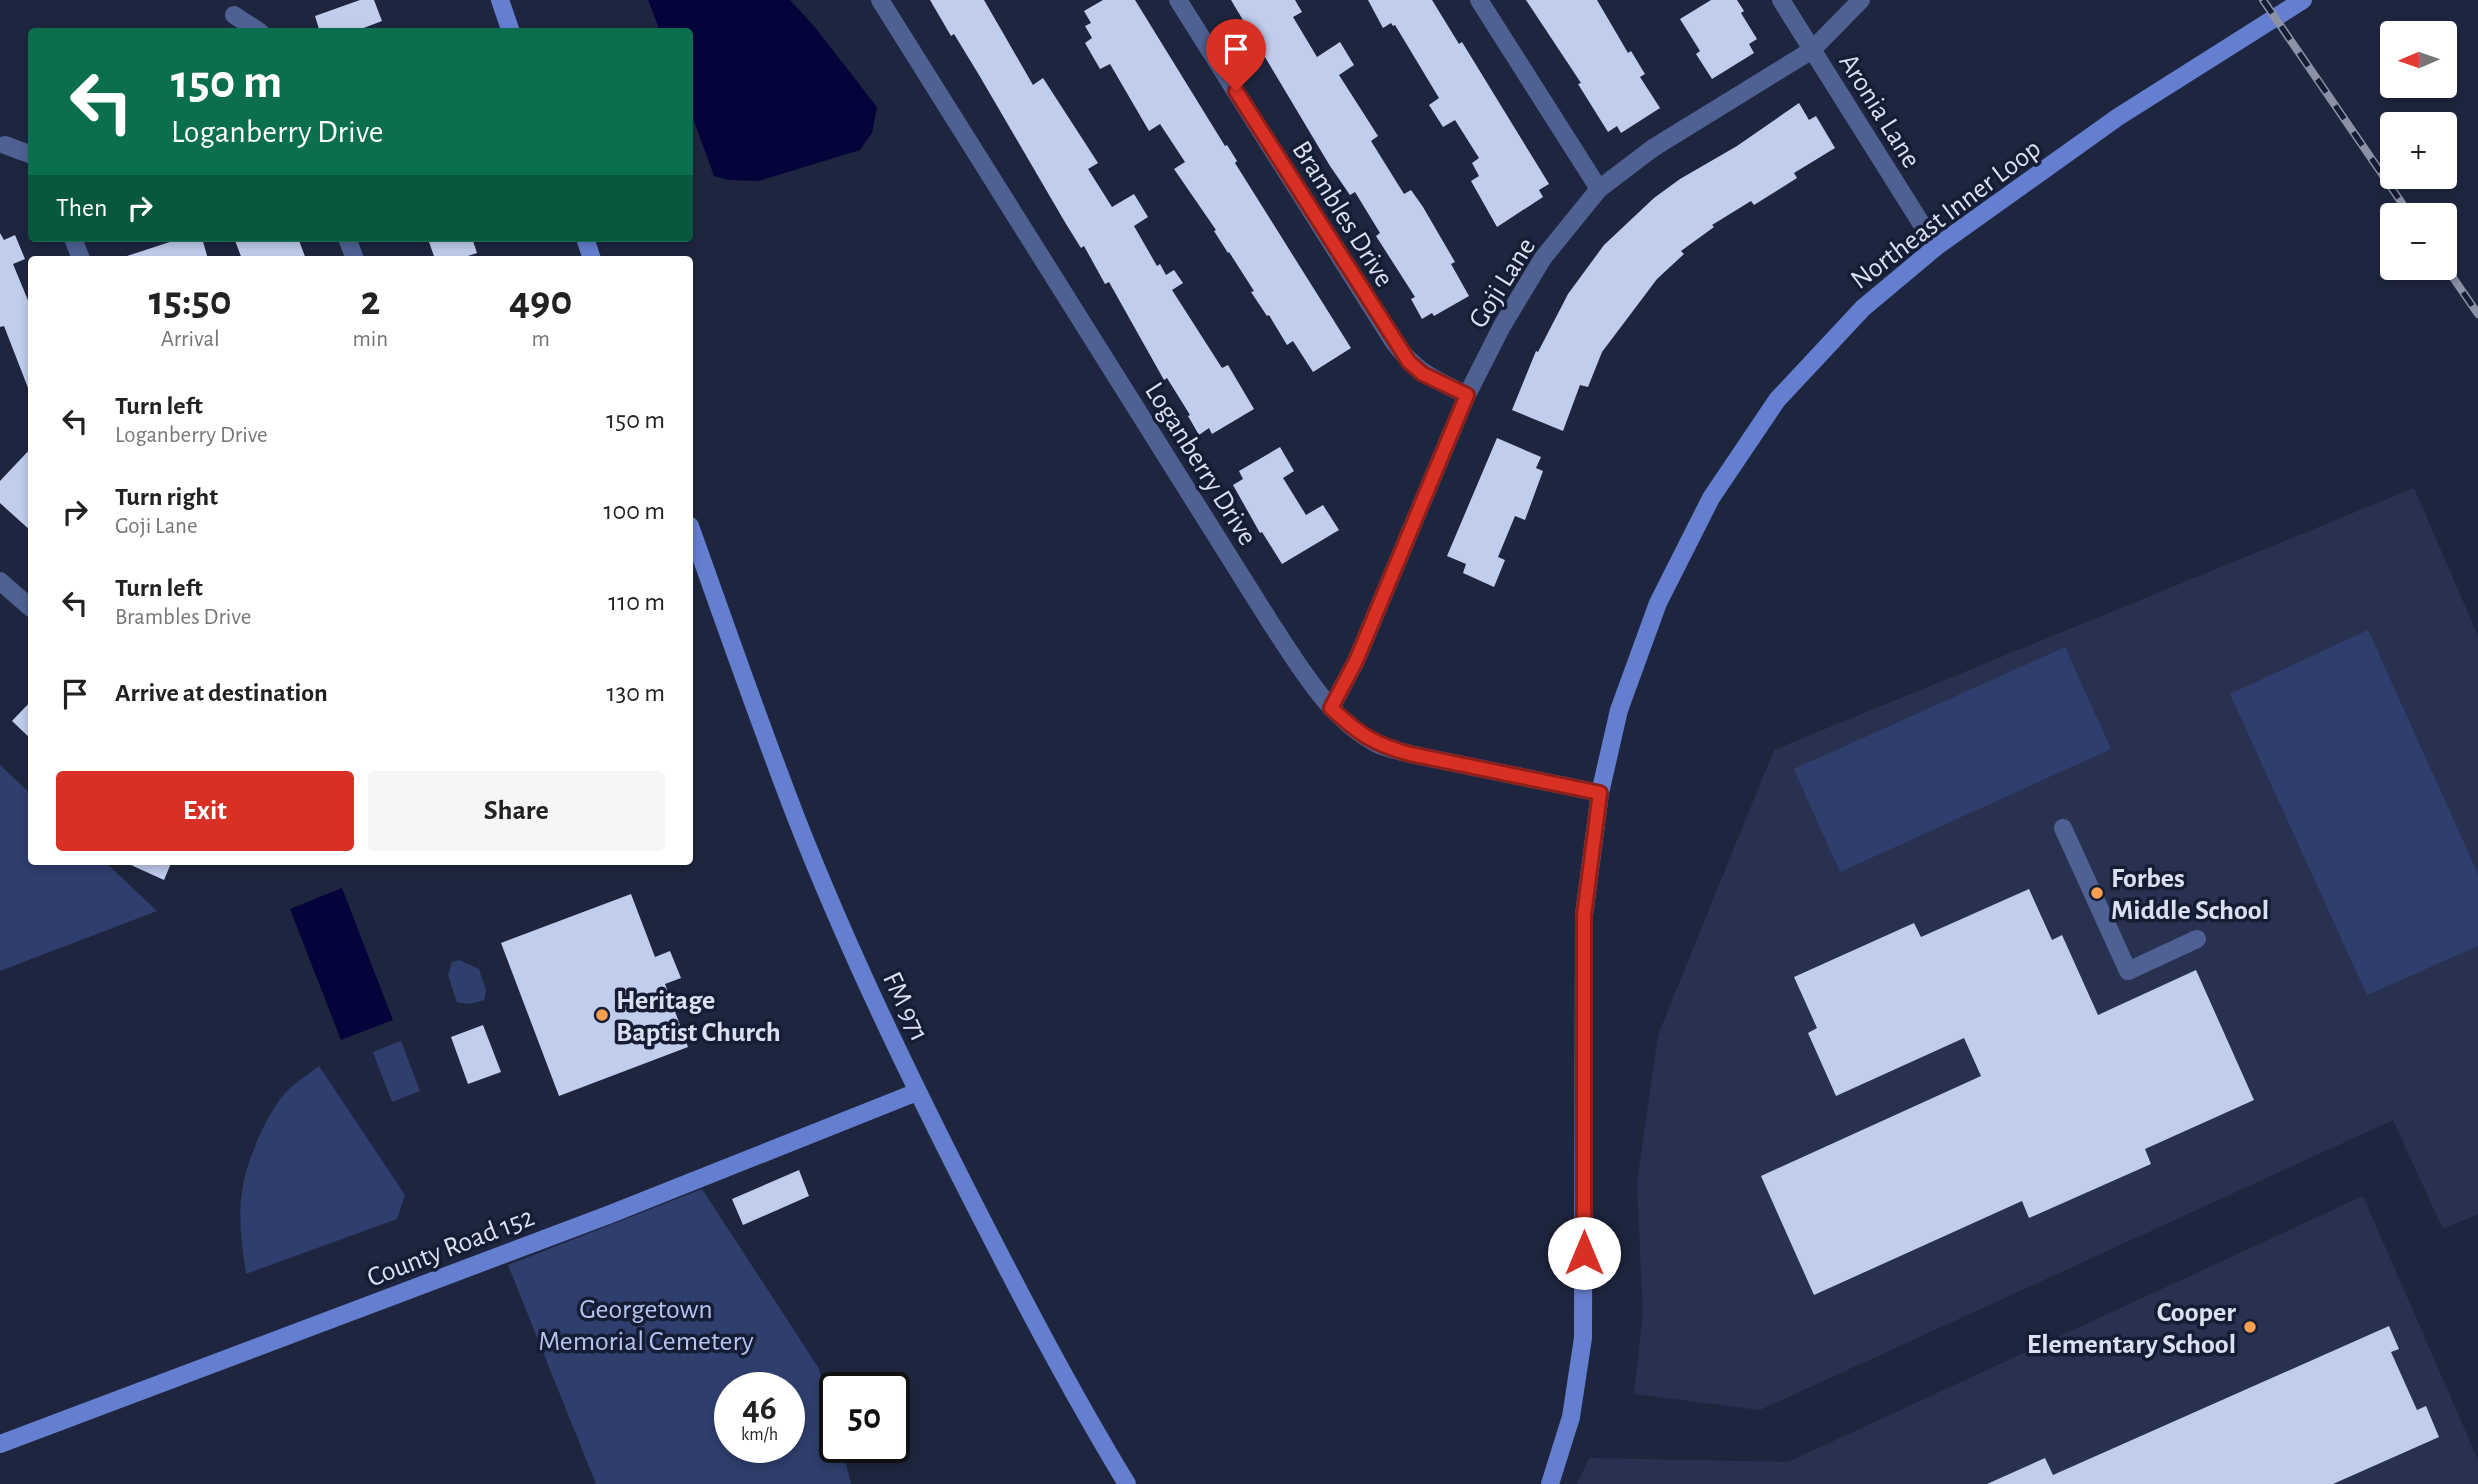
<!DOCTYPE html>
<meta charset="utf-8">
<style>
:root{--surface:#fff;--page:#f6f6f6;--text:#222;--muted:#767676;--accent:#d93025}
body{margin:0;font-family:"Alegreya Sans",sans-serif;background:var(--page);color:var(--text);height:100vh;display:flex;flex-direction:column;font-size:26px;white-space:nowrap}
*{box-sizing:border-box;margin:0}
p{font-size:23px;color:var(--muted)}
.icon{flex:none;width:38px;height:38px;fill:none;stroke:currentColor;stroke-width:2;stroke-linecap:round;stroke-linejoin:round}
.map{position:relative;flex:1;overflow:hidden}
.sheet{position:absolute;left:28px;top:256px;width:665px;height:609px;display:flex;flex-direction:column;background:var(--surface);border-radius:7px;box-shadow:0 4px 10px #0003}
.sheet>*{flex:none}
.guide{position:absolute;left:28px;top:28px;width:665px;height:214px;border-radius:7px;box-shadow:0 4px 10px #0003;background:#0b6e4f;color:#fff;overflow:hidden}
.needle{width:46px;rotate:268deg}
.fabs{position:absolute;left:2380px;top:21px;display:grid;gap:14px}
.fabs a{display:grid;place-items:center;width:77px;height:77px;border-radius:7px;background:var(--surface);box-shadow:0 4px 10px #0003;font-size:35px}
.speed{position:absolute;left:714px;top:1372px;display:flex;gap:14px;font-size:35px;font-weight:700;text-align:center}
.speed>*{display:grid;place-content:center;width:91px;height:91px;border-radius:50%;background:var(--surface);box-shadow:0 4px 10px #0003;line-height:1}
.speed small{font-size:18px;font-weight:400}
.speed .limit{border:4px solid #111;border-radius:10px;background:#fff;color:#111}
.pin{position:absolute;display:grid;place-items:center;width:60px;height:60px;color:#fff;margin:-72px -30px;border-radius:50% 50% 50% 0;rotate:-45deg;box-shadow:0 0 7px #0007}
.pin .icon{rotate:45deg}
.me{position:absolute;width:77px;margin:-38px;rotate:0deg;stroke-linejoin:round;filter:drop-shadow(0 0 5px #0008)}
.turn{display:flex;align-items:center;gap:24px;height:147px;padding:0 28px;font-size:32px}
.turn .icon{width:91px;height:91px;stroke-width:2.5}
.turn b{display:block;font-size:49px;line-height:60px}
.then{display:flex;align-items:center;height:66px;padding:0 28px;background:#0003;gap:14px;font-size:26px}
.eta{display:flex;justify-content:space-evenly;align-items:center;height:119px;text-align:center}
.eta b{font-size:42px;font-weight:700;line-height:49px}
.button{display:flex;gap:14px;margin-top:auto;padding:14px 28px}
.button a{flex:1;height:80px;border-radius:7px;background:var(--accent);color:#fff;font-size:28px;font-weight:700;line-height:80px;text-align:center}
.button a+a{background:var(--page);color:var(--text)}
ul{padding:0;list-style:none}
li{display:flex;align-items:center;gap:21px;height:91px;padding:0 28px}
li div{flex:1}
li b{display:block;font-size:26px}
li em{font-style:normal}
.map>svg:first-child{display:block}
.built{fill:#283250}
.green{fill:#2f3e6d;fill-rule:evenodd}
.water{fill:#04043b}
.building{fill:#c1cded}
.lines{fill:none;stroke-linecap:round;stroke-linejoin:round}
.street{stroke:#4f6193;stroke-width:18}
.secondary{stroke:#657fd0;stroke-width:18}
.rail-casing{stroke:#8b92a6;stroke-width:8}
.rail{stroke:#151d34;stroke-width:5;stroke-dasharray:16;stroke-linecap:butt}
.route-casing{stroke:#8d1f18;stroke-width:18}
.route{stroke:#d93025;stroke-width:12}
.poi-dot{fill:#fa9f4f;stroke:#151d34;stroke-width:2.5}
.labels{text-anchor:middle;stroke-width:7;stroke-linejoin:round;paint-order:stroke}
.street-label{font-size:28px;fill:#dae0f0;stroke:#151d34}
.poi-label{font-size:28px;font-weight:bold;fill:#dae0f0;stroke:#151d34;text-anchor:start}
.park-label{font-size:28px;fill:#b4c4ee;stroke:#151d34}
</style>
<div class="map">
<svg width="2478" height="1484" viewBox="0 0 2478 1484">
<rect width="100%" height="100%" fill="#1e263f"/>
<path class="built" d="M 2414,488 L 2478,636 L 2478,1214 L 2443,1229 L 2393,1120 L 1760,1410 L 1634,1394 L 1643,1314 L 1637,1183 L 1658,1035 L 1774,750 Z
M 2363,1196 L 2478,1460 L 2478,1484 L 1577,1484 L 1589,1458 L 1788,1462 Z"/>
<path class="green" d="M 2368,630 L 2478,874 L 2478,946 L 2367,995 L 2230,694 Z
M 2065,647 L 2111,749 L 1840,872 L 1794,769 Z
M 0,765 L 31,794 L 32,861 L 104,861 L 157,911 L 0,971 Z
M 459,960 L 479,969 L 486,991 L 484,1000 L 470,1004 L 457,1002 L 448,975 L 452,962 Z
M 401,1041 L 420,1091 L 392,1102 L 373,1052 Z
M 319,1066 L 405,1195 L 397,1219 L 246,1274 C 242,1247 238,1219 242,1192 C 245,1164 268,1109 289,1089 C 298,1081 309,1074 319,1066 Z
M 702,1189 L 818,1367 L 835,1415 L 835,1447 L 842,1447 L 851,1484 L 596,1484 L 508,1265 ZM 730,1388 L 789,1388 L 789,1447 L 730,1447 Z"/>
<path class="water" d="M 648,0 L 790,0 L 814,26 L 877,107 L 872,133 L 860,150 L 759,181 L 728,180 L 714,176 L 690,110 L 690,32 L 660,31 Z
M 342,888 L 393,1020 L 341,1040 L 290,909 Z"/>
<path class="building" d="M 360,0 L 374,0 L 382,21 L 353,32 L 320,32 L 315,16 Z
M 930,0 L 984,0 L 1033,85 L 1043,78 L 1098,163 L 1088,169 L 1112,207 L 1134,194 L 1148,217 L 1134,226 L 1157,266 L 1160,264 L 1166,275 L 1174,270 L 1183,283 L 1172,290 L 1222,368 L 1228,365 L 1254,409 L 1212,434 L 1209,428 L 1199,435 L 1188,416 L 1190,415 L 1167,378 L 1164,380 L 1109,282 L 1105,284 L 1084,246 L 1081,248 L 1066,224 L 979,75 L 954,34 L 951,36 Z
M 1103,0 L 1135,0 L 1225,146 L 1227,145 L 1237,161 L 1235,163 L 1351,348 L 1313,372 L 1293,341 L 1287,345 L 1269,315 L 1267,316 L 1251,292 L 1254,291 L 1229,252 L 1228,253 L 1214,231 L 1216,230 L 1174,169 L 1185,162 L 1160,124 L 1149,131 L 1110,64 L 1100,69 L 1085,43 L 1092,38 L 1085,26 L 1091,23 L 1084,11 Z
M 1231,0 L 1295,0 L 1302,12 L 1293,17 L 1317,57 L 1340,42 L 1354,65 L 1339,75 L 1378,136 L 1371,141 L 1404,194 L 1411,190 L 1423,207 L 1455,262 L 1451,264 L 1469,296 L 1434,316 L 1432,313 L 1422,319 L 1411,299 L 1415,297 L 1376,236 L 1380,233 L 1355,192 L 1350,195 L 1330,166 Z
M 1368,0 L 1432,0 L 1459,44 L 1462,42 L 1549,184 L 1539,190 L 1543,197 L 1497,227 L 1471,181 L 1479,176 L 1472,163 L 1479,158 L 1455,120 L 1443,127 L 1429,105 L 1439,98 L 1395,25 L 1393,26 L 1391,23 L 1383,28 Z
M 1526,0 L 1597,0 L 1628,53 L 1631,51 L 1645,74 L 1640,77 L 1660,108 L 1621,133 L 1617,126 L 1608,132 L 1578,84 L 1581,83 Z
M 1711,0 L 1737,0 L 1744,11 L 1741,13 L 1757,39 L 1749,44 L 1754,53 L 1712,79 L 1696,54 L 1700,51 L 1680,19 Z
M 1799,103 L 1809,120 L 1816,116 L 1835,148 L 1794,173 L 1797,178 L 1754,205 L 1751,201 L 1712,225 L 1714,227 L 1681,251 L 1684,254 L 1657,279 L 1602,352 L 1588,387 L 1580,385 L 1563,431 L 1512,410 L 1536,351 L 1538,352 L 1568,294 L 1604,245 L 1654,198 L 1680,179 L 1737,146 Z
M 0,233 L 4,240 L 15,235 L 25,259 L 13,264 L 32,310 L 30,393 L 4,326 L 0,327 Z
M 182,238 L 202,238 L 208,259 L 127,259 L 127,256 Z
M 234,238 L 298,238 L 306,259 L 242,259 Z
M 440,238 L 472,238 L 477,253 L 459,259 L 435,259 L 429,242 Z
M 1497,438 L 1541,457 L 1536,468 L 1543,471 L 1525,520 L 1515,516 L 1498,557 L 1505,560 L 1494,587 L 1463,573 L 1466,564 L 1447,556 Z
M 32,447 L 32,532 L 0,503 L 0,481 Z
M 1280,447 L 1294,471 L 1283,478 L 1306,515 L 1323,505 L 1339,530 L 1282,564 L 1262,532 L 1260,533 L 1233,485 L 1243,479 L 1239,471 Z
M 32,700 L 32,740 L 12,721 Z
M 122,861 L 172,861 L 164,880 Z
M 2029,889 L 2052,940 L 2062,935 L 2098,1015 L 2196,970 L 2254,1100 L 2145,1149 L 2151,1164 L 2029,1218 L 2022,1201 L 1814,1295 L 1761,1176 L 1981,1076 L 1964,1038 L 1836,1096 L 1808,1033 L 1817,1028 L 1794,977 L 1914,923 L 1921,937 Z
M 631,894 L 655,957 L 670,951 L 681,978 L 665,984 L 688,1047 L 559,1096 L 501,943 Z
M 483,1025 L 501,1072 L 468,1084 L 451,1037 Z
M 799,1170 L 809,1196 L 743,1225 L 732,1199 Z
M 2389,1326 L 2399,1349 L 2391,1352 L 2417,1410 L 2426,1406 L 2439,1437 L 2333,1484 L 1987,1484 L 2045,1458 L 2053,1475 Z"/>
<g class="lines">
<path class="street" d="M 880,0 L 1272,625 C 1302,670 1330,720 1379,745 C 1389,749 1400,751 1410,754 L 1600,793
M 1178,0 L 1393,341 C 1417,373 1432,378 1467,395
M 1479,0 L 1599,189
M 1781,0 L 1936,247
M 234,15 L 260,32
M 5,145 L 32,155
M 73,238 L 81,259
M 347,238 L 355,259
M 0,581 L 32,609
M 1331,708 L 1356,661 L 1467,395 L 1502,326 L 1543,258 L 1599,189 L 1653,148 L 1812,50 L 1861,0
M 2063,828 L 2128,971 L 2197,939"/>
<path class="secondary" d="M 500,0 L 511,32
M 585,238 L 592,259
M 690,526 C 725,624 759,722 797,820 C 848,950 909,1076 972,1200 C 1021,1296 1071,1392 1127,1484
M 0,1444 L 608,1215 L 917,1092
M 1550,1484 L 1571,1417 L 1583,1338 L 1584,915 L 1600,793 L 1619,710 L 1658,603 L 1711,498 L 1777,400 L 1863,308 L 1936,247 L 2118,117 L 2303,0"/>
<g class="rail-casing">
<path id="rail" d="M 2263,0 L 2410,215
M 2445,266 L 2478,314"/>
</g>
<use href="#rail" class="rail"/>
</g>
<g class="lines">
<g class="route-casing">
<path id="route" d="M 1236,91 L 1409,362 L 1423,374 L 1467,395 L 1356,661 L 1331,708 C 1359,734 1373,744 1410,754 L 1600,793 L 1584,915 L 1584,1253"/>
</g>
<use href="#route" class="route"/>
</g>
<g class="poi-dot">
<circle cx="2097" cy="893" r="7"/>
<circle cx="602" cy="1015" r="7"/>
<circle cx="2250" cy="1327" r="7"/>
</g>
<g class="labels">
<g class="street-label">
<text transform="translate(1881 110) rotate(58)" y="10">Aronia Lane</text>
<text transform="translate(1344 213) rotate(58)" y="10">Brambles Drive</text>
<text transform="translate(1945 213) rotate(-37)" y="10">Northeast Inner Loop</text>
<text transform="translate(1501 282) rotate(-58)" y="10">Goji Lane</text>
<text transform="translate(1202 463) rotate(58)" y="10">Loganberry Drive</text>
<text transform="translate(907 1006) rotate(65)" y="10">FM 971</text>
<text transform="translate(450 1246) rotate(-21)" y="10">County Road 152</text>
</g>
<g class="poi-label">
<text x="2111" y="887">Forbes<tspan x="2111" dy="32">Middle School</tspan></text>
<text x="616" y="1009">Heritage<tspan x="616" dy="32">Baptist Church</tspan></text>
<text x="2236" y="1321" text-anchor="end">Cooper<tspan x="2236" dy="32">Elementary School</tspan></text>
</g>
<g class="park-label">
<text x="646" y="1318">Georgetown<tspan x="646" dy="32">Memorial Cemetery</tspan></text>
</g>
</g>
</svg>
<div class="fabs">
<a><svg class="needle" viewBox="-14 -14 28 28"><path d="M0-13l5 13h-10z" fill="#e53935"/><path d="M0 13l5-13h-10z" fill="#767676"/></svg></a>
<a>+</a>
<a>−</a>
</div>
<div class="speed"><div>46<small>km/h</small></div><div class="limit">50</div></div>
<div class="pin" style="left:1236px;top:91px;background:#d93025"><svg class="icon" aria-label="arrive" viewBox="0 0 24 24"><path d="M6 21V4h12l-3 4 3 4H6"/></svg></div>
<svg class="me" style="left:1584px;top:1253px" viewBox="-20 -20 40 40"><circle r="19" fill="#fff"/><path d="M0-13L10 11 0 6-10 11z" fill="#d93025"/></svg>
<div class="guide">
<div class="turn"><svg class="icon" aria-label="left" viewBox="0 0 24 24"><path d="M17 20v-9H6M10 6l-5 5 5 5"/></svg><div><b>150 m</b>Loganberry Drive</div></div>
<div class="then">Then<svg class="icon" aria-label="right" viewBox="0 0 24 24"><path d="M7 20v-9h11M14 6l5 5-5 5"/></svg></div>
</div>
<section class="sheet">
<div class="eta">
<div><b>15:50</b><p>Arrival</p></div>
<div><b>2</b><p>min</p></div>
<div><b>490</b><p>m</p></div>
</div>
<ul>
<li><svg class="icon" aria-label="left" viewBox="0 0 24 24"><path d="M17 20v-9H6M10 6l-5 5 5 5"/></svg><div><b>Turn left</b><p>Loganberry Drive</p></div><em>150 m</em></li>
<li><svg class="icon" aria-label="right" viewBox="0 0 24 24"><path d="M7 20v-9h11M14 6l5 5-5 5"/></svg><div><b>Turn right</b><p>Goji Lane</p></div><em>100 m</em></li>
<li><svg class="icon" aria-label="left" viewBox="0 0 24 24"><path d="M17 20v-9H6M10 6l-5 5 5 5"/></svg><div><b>Turn left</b><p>Brambles Drive</p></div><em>110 m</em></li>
<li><svg class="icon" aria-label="arrive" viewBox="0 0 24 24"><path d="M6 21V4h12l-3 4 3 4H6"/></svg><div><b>Arrive at destination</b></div><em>130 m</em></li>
</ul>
<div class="button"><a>Exit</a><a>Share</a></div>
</section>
</div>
